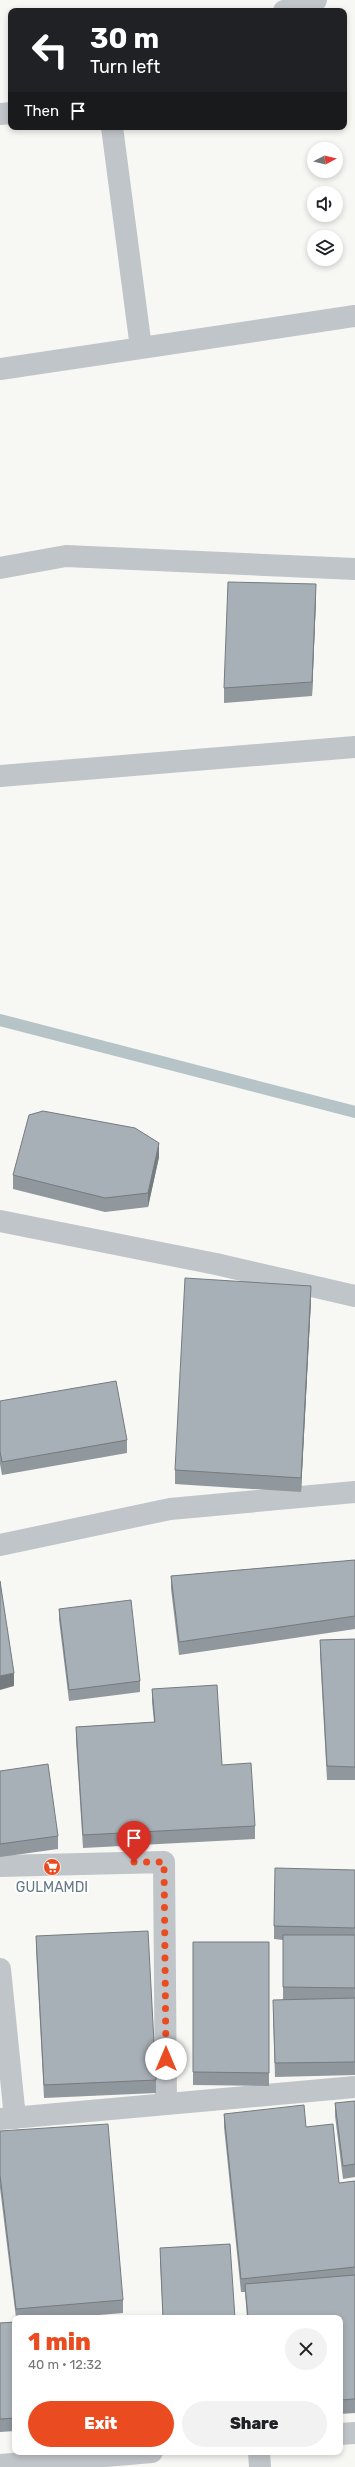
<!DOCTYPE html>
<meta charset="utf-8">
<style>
:root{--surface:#fff;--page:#f2f2f2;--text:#202124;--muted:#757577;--accent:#eb4b20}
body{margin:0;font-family:Rubik,sans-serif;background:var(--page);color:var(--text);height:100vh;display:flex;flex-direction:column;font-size:15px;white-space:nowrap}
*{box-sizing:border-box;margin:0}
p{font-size:13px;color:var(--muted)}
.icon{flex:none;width:22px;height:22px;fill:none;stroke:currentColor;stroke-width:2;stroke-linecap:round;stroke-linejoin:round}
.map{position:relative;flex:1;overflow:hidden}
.drawer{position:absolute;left:12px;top:2315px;width:331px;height:140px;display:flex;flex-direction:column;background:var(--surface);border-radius:8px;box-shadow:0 2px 6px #0003}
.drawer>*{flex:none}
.banner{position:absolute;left:8px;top:8px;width:339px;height:122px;border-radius:8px;box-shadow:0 2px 6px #0003;background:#202124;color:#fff;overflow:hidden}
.needle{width:26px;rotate:83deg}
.buttons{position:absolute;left:307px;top:142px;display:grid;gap:8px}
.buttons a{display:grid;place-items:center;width:36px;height:36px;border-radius:50%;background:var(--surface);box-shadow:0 2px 6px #0003;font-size:20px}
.pin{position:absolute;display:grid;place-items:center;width:34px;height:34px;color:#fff;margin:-41px -17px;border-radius:50% 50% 50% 0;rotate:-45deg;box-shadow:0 0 4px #0007}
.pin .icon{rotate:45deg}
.me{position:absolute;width:44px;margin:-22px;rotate:0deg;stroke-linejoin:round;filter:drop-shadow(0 0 3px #0008)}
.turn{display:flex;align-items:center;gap:14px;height:84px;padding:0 16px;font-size:18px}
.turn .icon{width:52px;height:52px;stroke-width:2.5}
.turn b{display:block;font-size:28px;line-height:34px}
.then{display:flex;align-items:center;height:38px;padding:0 16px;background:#0003;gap:8px;font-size:15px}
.round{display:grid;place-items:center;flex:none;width:42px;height:42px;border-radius:21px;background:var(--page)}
.headline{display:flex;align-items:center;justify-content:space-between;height:68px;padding:0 16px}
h1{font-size:24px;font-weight:800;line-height:30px;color:var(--accent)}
.action{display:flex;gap:8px;margin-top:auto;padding:8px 16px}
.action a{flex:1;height:46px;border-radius:24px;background:var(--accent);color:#fff;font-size:16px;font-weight:800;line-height:46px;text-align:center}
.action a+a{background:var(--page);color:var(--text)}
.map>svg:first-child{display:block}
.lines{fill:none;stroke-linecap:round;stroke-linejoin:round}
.stream{stroke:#b6c4c8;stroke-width:12}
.minor{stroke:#c0c5c9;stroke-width:22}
.wall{fill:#90979d}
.shaded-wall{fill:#757b7f}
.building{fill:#a7b0b6;stroke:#757b7f}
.route{stroke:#eb4b20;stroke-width:7;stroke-dasharray:0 12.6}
.labels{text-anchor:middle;stroke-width:4;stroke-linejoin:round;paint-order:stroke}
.poi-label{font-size:14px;fill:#657887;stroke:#fff}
</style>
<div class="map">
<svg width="355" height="2467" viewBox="0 0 355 2467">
<rect width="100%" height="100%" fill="#f7f7f4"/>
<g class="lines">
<path class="stream" d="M 0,1020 L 355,1112"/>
<path class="minor" d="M 284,11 L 316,0
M 0,114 L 11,113
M 112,127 L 141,348
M 0,369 L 355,316
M 0,568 L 66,556 L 355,569
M 0,776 L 355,747
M 0,1221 L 216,1264 L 355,1296
M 0,1545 L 170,1509 L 355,1492
M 0,1866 L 164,1862 L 166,2104
M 0,1969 L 15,2118
M 0,2119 L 355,2087
M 340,2434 L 355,2433
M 259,2452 L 260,2467
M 0,2465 L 152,2452"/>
</g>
<path class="wall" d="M 316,598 L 312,696 L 224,703 L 224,688 Z
M 159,1157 L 148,1207 L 105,1212 L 13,1189 L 13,1175 Z
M 311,1300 L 301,1492 L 175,1484 L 175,1470 Z
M 0,1401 L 127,1440 L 127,1453 L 2,1475 L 0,1464 Z
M 355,1560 L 355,1629 L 179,1655 L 171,1589 L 171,1576 Z
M 59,1609 L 140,1681 L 140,1692 L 69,1701 L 59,1620 Z
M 355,1639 L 355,1780 L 327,1780 L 320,1654 L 320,1640 Z
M 152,1689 L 255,1826 L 255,1839 L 83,1848 L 76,1740 L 76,1727 L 154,1722 L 152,1702 Z
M 0,1771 L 58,1836 L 58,1849 L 0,1857 Z
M 355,1870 L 355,2075 L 275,2077 L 273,2013 L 283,1999 L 283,1940 L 274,1939 L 274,1926 Z
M 36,1936 L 156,2080 L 156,2093 L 44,2098 L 36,1949 Z
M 193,1942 L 269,1942 L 269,2086 L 193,2085 Z
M 355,2101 L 355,2177 L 343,2179 L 335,2116 L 335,2103 Z
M 224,2114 L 306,2127 L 339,2183 L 355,2181 L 355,2413 L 340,2414 L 340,2318 L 247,2318 L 245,2292 L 241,2292 L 224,2127 Z
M 0,2131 L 123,2300 L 123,2313 L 63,2318 L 16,2318 L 0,2188 Z
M 160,2248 L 235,2318 L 163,2318 L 160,2261 Z
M 15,2322 L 15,2431 L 0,2432 L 0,2323 Z"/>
<path class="shaded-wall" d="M 316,584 L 316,598 L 312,696 L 312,682 Z
M 159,1143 L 159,1157 L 148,1207 L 148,1193 Z
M 311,1286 L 311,1300 L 301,1492 L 301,1478 Z
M 14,1673 L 14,1686 L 0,1690 L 0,1676 Z"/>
<path class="building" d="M 228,582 L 316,584 L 312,682 L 224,688 Z
M 43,1111 L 135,1128 L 159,1143 L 148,1193 L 105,1198 L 13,1175 L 29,1115 Z
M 185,1278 L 311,1286 L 301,1478 L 175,1470 Z
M 116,1381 L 127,1440 L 2,1462 L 0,1451 L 0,1401 Z
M 355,1560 L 355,1616 L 179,1642 L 171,1576 Z
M 0,1581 L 14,1673 L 0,1676 Z
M 131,1600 L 140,1681 L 69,1690 L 59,1609 Z
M 355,1639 L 355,1767 L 327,1766 L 320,1640 Z
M 217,1685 L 222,1765 L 251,1763 L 255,1826 L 83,1835 L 76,1727 L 155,1722 L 152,1689 Z
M 48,1764 L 58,1836 L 0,1844 L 0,1771 Z
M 275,1868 L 355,1870 L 355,1928 L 274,1926 Z
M 148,1931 L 156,2080 L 44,2085 L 36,1936 Z
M 283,1935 L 355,1935 L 355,1988 L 283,1987 Z
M 193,1942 L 269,1942 L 269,2073 L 193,2072 Z
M 355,1998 L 355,2062 L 275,2063 L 273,2000 Z
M 355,2101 L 355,2164 L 343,2166 L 335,2103 Z
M 304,2105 L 306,2127 L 333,2124 L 339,2183 L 355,2181 L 355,2267 L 241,2279 L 224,2114 Z
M 108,2124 L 123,2300 L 16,2309 L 0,2175 L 0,2131 Z
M 230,2244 L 235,2318 L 163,2318 L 160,2248 Z
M 355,2275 L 355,2399 L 340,2400 L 340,2318 L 248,2318 L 245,2284 Z
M 15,2322 L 15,2418 L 0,2419 L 0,2323 Z"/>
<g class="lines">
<path class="route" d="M 134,1862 L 164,1862 L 166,2059"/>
</g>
<defs>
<g id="supermarket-disc" transform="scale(0.9)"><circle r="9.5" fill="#eb4b20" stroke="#fff"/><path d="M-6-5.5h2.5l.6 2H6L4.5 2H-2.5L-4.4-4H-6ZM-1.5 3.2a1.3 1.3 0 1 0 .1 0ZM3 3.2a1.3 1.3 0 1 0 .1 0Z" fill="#fff"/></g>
</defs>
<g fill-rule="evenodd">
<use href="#supermarket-disc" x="52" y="1867"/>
</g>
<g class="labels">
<g class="poi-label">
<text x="52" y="1892">GULMAMDI</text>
</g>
</g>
</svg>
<div class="buttons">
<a><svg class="needle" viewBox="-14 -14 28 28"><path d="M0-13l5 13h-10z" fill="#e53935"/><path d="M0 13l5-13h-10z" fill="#757577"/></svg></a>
<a><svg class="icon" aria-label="sound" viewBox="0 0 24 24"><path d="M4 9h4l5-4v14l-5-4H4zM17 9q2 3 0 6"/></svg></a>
<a><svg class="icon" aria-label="layers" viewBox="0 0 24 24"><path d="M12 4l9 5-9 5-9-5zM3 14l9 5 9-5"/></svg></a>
</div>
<div class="pin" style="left:134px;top:1862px;background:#d93025"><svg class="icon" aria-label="arrive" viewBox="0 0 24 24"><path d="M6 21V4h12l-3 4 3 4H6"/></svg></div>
<svg class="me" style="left:166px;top:2059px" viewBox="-20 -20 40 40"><circle r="19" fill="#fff"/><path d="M0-13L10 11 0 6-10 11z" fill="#eb4b20"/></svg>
<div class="banner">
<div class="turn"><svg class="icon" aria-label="left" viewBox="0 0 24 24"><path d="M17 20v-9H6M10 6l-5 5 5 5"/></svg><div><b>30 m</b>Turn left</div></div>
<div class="then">Then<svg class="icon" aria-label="arrive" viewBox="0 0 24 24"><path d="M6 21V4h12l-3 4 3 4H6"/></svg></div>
</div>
<section class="drawer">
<div class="headline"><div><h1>1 min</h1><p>40 m · 12:32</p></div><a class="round"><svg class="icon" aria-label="close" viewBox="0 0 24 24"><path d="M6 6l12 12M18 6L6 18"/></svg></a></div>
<div class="action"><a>Exit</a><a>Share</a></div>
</section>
</div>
